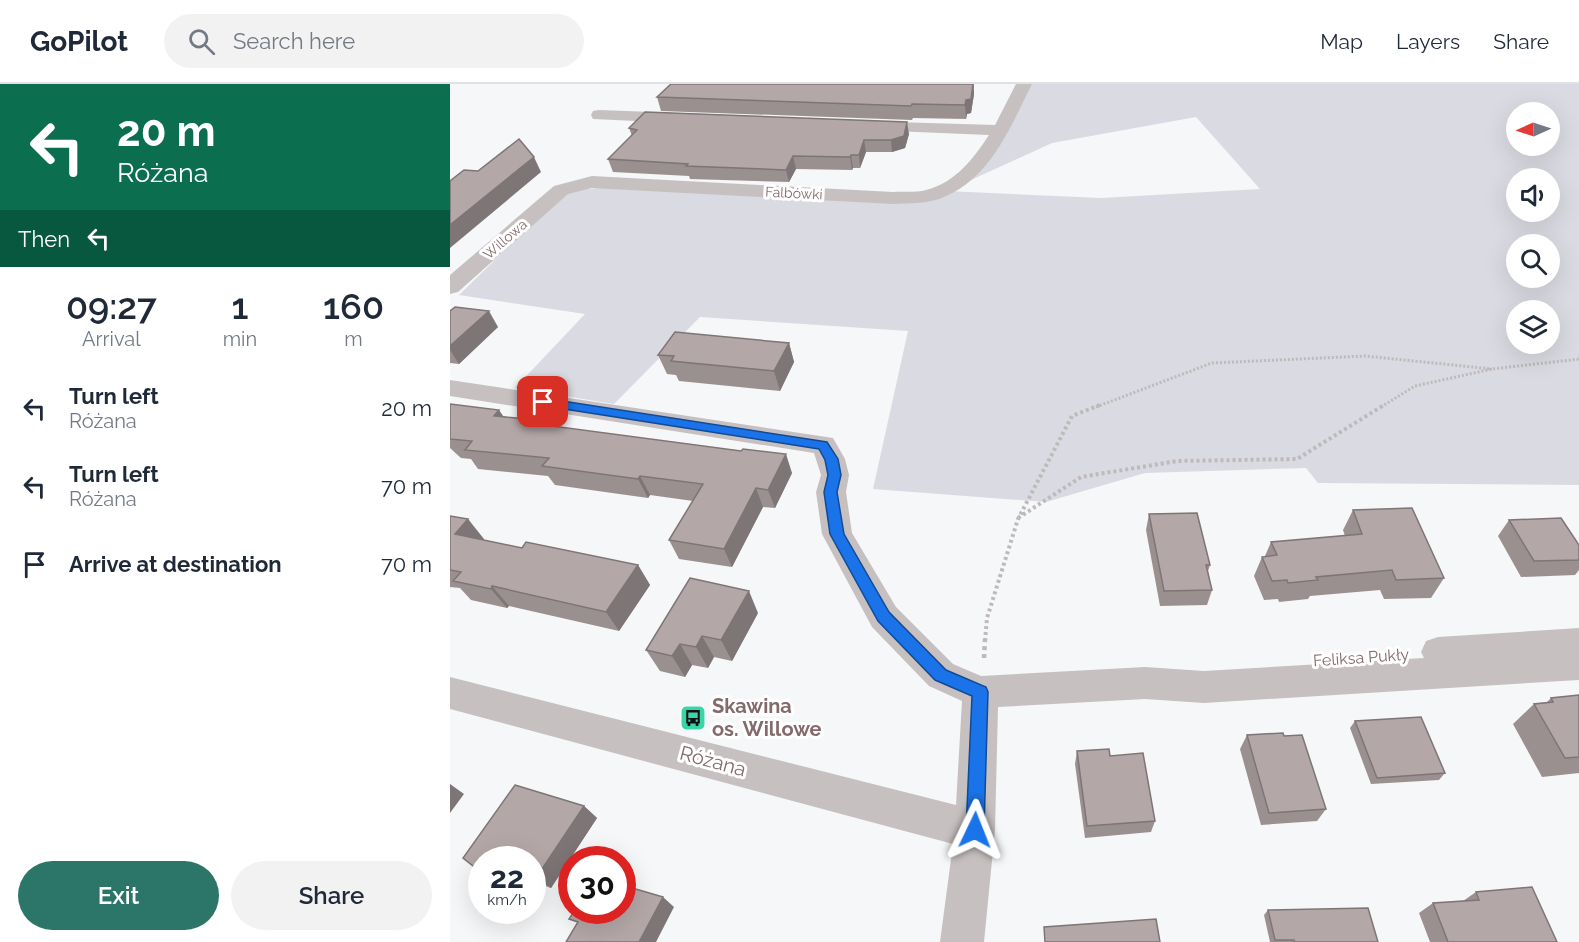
<!DOCTYPE html>
<meta charset="utf-8">
<style>
:root{--surface:#fff;--page:#f2f2f3;--text:#1f2937;--muted:#747a83;--line:#e0e1e3;--accent:#2b7669}
body{margin:0;font-family:Raleway,sans-serif;background:var(--page);color:var(--text);height:100vh;display:flex;flex-direction:column;font-size:22px;white-space:nowrap}
*{box-sizing:border-box;margin:0}
p{font-size:20px;color:var(--muted)}
.icon{flex:none;width:33px;height:33px;fill:none;stroke:currentColor;stroke-width:2;stroke-linecap:round;stroke-linejoin:round}
.map{position:relative;flex:1;overflow:hidden}
.details{display:flex;flex-direction:column;background:var(--surface);width:450px}
.details>*{flex:none}
.guide{background:#0b6e4f;color:#fff;overflow:hidden}
.needle{width:39px;rotate:267deg}
.buttons{position:absolute;left:1056px;top:18px;display:grid;gap:12px}
.buttons a{display:grid;place-items:center;width:54px;height:54px;border-radius:50%;background:var(--surface);box-shadow:0 6px 24px #0002;font-size:30px}
.speed{position:absolute;left:18px;top:762px;display:flex;gap:12px;font-size:30px;font-weight:700;text-align:center}
.speed>*{display:grid;place-content:center;width:78px;height:78px;border-radius:50%;background:var(--surface);box-shadow:0 6px 24px #0002;line-height:1}
.speed small{font-size:15px;font-weight:400}
.speed .limit{border:9px solid #d22;background:#fff;color:#111}
.pin{position:absolute;display:grid;place-items:center;width:51px;height:51px;color:#fff;margin:-26px;border-radius:12px;box-shadow:0 3px 9px #0006}
.me{position:absolute;width:66px;margin:-33px;rotate:2deg;stroke-linejoin:round;filter:drop-shadow(0 0 4px #0008)}
.turn{display:flex;align-items:center;gap:21px;height:126px;padding:0 18px;font-size:27px}
.turn .icon{width:78px;height:78px;stroke-width:2.5}
.turn b{display:block;font-size:42px;line-height:51px}
.then{display:flex;align-items:center;height:57px;padding:0 18px;background:#0003;gap:12px;font-size:22px}
.eta{display:flex;justify-content:space-evenly;align-items:center;height:102px;text-align:center}
.eta b{font-size:36px;font-weight:600;line-height:42px}
.action{display:flex;gap:12px;margin-top:auto;padding:12px 18px}
.action a{flex:1;height:69px;border-radius:36px;background:var(--accent);color:#fff;font-size:24px;font-weight:600;line-height:69px;text-align:center}
.action a+a{background:var(--page);color:var(--text)}
ul{padding:0;list-style:none}
li{display:flex;align-items:center;gap:18px;height:78px;padding:0 18px}
li div{flex:1}
li b{display:block;font-size:22px}
li em{font-style:normal}
header{display:flex;align-items:center;gap:36px;box-sizing:border-box;height:84px;padding:0 30px;background:var(--surface);border-bottom:2px solid var(--line)}
header strong{font-size:28px}
nav{display:flex;gap:33px;margin-inline-start:auto;font-size:21px}
.search{width:420px;height:54px;background:var(--page);display:flex;align-items:center;gap:15px;box-sizing:border-box;padding:0 21px;border-radius:33px;color:var(--muted);font-size:22px}
main{display:flex;flex:1;min-height:0}
.map>svg:first-child{display:block}
.green{fill:#dadae2;fill-rule:evenodd}
.lines{fill:none;stroke-linecap:round;stroke-linejoin:round}
.path-far2{stroke:#bfbaba;stroke-width:3;stroke-dasharray:2 2;stroke-linecap:butt}
.path-far1{stroke:#bfbaba;stroke-width:4;stroke-dasharray:3 3;stroke-linecap:butt}
.path{stroke:#bfbaba;stroke-width:4.5;stroke-dasharray:4 4;stroke-linecap:butt}
.street{fill:#c7c0c0;fill-rule:evenodd}
.wall{fill:#9b9090}
.shaded-wall{fill:#7e7576}
.building{fill:#b4a7a8;stroke:#7e7576;stroke-width:1.5}
.route{fill:#1a73e8;stroke:#114b97;stroke-width:1.5}
.labels{text-anchor:middle;stroke-width:6;stroke-linejoin:round;paint-order:stroke}
.far-street-label{font-size:14px;fill:#846a6c;stroke:#fff}
.street-label{font-size:16px;fill:#846a6c;stroke:#fff}
.near-poi-label{font-size:20px;font-weight:bold;fill:#846a6c;stroke:#fff;text-anchor:start}
.near-street-label{font-size:20px;fill:#846a6c;stroke:#fff}
</style>
<header>
<strong>GoPilot</strong>
<div class="search"><svg class="icon" aria-label="search" viewBox="0 0 24 24"><circle cx="10" cy="10" r="6"/><path d="M15 15l6 6"/></svg>Search here</div>
<nav><a>Map</a><a>Layers</a><a>Share</a></nav>
</header>
<main>
<section class="details">
<div class="guide">
<div class="turn"><svg class="icon" aria-label="left" viewBox="0 0 24 24"><path d="M17 20v-9H6M10 6l-5 5 5 5"/></svg><div><b>20 m</b>Różana</div></div>
<div class="then">Then<svg class="icon" aria-label="left" viewBox="0 0 24 24"><path d="M17 20v-9H6M10 6l-5 5 5 5"/></svg></div>
</div>
<div class="eta">
<div><b>09:27</b><p>Arrival</p></div>
<div><b>1</b><p>min</p></div>
<div><b>160</b><p>m</p></div>
</div>
<ul>
<li><svg class="icon" aria-label="left" viewBox="0 0 24 24"><path d="M17 20v-9H6M10 6l-5 5 5 5"/></svg><div><b>Turn left</b><p>Różana</p></div><em>20 m</em></li>
<li><svg class="icon" aria-label="left" viewBox="0 0 24 24"><path d="M17 20v-9H6M10 6l-5 5 5 5"/></svg><div><b>Turn left</b><p>Różana</p></div><em>70 m</em></li>
<li><svg class="icon" aria-label="arrive" viewBox="0 0 24 24"><path d="M6 21V4h12l-3 4 3 4H6"/></svg><div><b>Arrive at destination</b></div><em>70 m</em></li>
</ul>
<div class="action"><a>Exit</a><a>Share</a></div>
</section>
<div class="map">
<svg width="1129" height="858" viewBox="0 0 1129 858">
<rect width="100%" height="100%" fill="#f6f7f8"/>
<path class="green" d="M 580,0 L 1129,0 L 1129,401 L 868,399 L 856,384 L 695,389 L 596,418 L 423,405 L 458,247 L 250,233 L 164,320 L 65,304 L 135,230 L 9,211 L 92,130 L 118,109 L 130,106 L 155,103 L 301,112 L 496,107 L 651,114 L 810,105 L 746,33 L 602,59 L 521,96 ZM 1066,28 L 1100,28 L 1100,62 L 1066,62 ZM 1066,94 L 1100,94 L 1100,128 L 1066,128 ZM 1066,160 L 1100,160 L 1100,194 L 1066,194 ZM 1066,226 L 1100,226 L 1100,260 L 1066,260 Z"/>
<g class="lines">
<path class="path-far2" d="M 646,323 L 762,279 L 915,272 L 1042,285
M 931,323 L 965,302 L 1042,285 L 1129,275"/>
<path class="path-far1" d="M 568,434 L 631,393 L 727,377 L 847,375 L 934,321
M 535,557 L 537,534 L 568,435 L 622,332 L 650,321"/>
<path class="path" d="M 534,574 L 535,555"/>
<path class="street" d="M 566,0 L 582,0 C 560,44 539,98 489,115 C 474,120 458,119 443,120 L 142,104 L 118,110 L 8,208 L 0,210 L 0,191 L 104,102 L 142,92 L 443,108 C 454,107 466,109 476,106 C 505,99 524,74 539,51 L 418,46 L 412,45 L 409,41 L 412,37 L 545,41 Z
M 149,26 L 230,29 L 236,30 L 239,34 L 236,38 L 230,39 L 143,35 L 141,31 L 143,27 Z
M 0,296 L 383,354 L 395,375 L 399,391 L 396,408 L 402,449 L 446,523 L 503,580 L 531,592 L 695,583 L 754,587 L 974,574 L 971,568 L 976,557 L 988,553 L 1129,544 L 1129,596 L 754,619 L 695,615 L 548,623 L 545,746 L 534,858 L 490,858 L 503,760 L 0,625 L 0,593 L 506,721 L 512,617 L 479,602 L 422,543 L 372,450 L 366,408 L 371,391 L 364,369 L 0,312 Z"/>
</g>
<path class="wall" d="M 221,0 L 524,0 L 524,10 L 521,29 L 517,30 L 516,35 L 463,34 L 462,36 L 211,27 L 207,13 Z
M 179,44 L 459,50 L 455,64 L 442,68 L 416,68 L 410,84 L 403,84 L 402,86 L 346,85 L 339,98 L 240,95 L 239,92 L 163,88 L 158,75 L 182,52 Z
M 0,227 L 48,243 L 9,280 L 0,279 Z
M 339,259 L 344,278 L 330,307 L 229,297 L 226,291 L 217,290 L 208,271 Z
M 0,320 L 93,341 L 342,389 L 325,424 L 313,423 L 282,483 L 229,475 L 219,456 L 243,417 L 200,411 L 198,414 L 105,401 L 98,392 L 28,385 L 21,375 L 11,374 L 0,364 Z
M 903,426 L 994,494 L 981,514 L 934,515 L 930,506 L 860,512 L 858,515 L 829,518 L 828,515 L 814,516 L 804,492 L 812,473 L 815,472 L 821,458 L 895,452 L 893,446 Z
M 699,430 L 760,481 L 758,487 L 762,506 L 757,521 L 710,522 L 696,446 Z
M 0,432 L 18,435 L 33,456 L 72,464 L 188,481 L 200,501 L 169,547 L 59,522 L 57,524 L 21,516 L 10,504 L 0,503 Z
M 1059,436 L 1129,461 L 1129,486 L 1125,491 L 1071,493 L 1048,452 Z
M 308,529 L 282,577 L 264,573 L 258,584 L 242,581 L 235,593 L 210,587 L 196,566 Z
M 1129,611 L 1129,689 L 1092,693 L 1063,640 L 1084,620 L 1096,619 L 1101,614 Z
M 905,637 L 995,689 L 989,696 L 921,700 L 900,644 Z
M 797,651 L 834,652 L 876,725 L 867,737 L 811,741 L 790,665 Z
M 627,667 L 660,672 L 705,737 L 701,748 L 635,754 L 625,680 Z
M 65,701 L 134,722 L 147,734 L 101,804 L 90,800 L 82,803 L 82,776 L 32,776 L 32,796 L 27,794 L 28,786 L 13,774 Z
M 1026,808 L 1107,858 L 980,858 L 969,829 L 983,819 L 1013,817 Z
M 818,826 L 928,858 L 820,858 L 814,831 Z"/>
<path class="shaded-wall" d="M 523,0 L 524,10 L 521,29 L 517,30 L 516,35 L 515,21 L 516,16 Z
M 457,38 L 459,50 L 455,64 L 442,68 L 441,56 Z
M 414,56 L 416,68 L 410,84 L 409,71 Z
M 401,71 L 403,84 L 402,86 L 400,73 Z
M 343,72 L 346,85 L 339,98 L 336,86 Z
M 84,73 L 91,88 L 0,164 L 0,141 Z
M 39,227 L 48,243 L 9,280 L 0,266 L 0,262 Z
M 339,259 L 344,278 L 330,307 L 324,287 Z
M 49,326 L 62,345 L 44,332 Z
M 336,370 L 342,389 L 325,424 L 318,406 Z
M 190,392 L 200,411 L 198,414 L 188,395 Z
M 306,404 L 313,423 L 282,483 L 274,465 Z
M 18,435 L 34,455 L 22,470 L 5,450 Z
M 188,481 L 200,501 L 169,547 L 156,528 Z
M 42,502 L 59,522 L 57,524 L 41,505 Z
M 299,507 L 308,529 L 282,577 L 271,556 Z
M 252,552 L 264,573 L 258,584 L 246,563 Z
M 230,560 L 242,581 L 235,593 L 222,572 Z
M 0,700 L 14,710 L 0,729 Z
M 134,722 L 147,734 L 101,804 L 86,794 Z
M 82,795 L 90,800 L 82,803 Z
M 213,813 L 224,823 L 206,858 L 189,858 Z"/>
<path class="building" d="M 221,0 L 523,0 L 521,15 L 516,16 L 515,21 L 462,20 L 461,22 L 207,13 Z
M 195,28 L 457,38 L 454,52 L 441,56 L 414,56 L 409,71 L 401,71 L 400,73 L 343,72 L 336,86 L 236,82 L 238,80 L 158,75 L 187,46 L 179,44 Z
M 69,55 L 84,73 L 0,141 L 0,97 L 14,86 L 28,87 Z
M 5,223 L 39,227 L 0,262 L 0,227 Z
M 225,248 L 339,259 L 324,287 L 221,277 L 224,272 L 208,271 Z
M 0,320 L 49,326 L 44,332 L 90,336 L 87,340 L 291,367 L 293,365 L 336,370 L 318,406 L 306,404 L 274,465 L 219,456 L 253,400 L 190,392 L 188,395 L 92,382 L 99,374 L 15,366 L 22,357 L 0,355 Z
M 962,424 L 994,494 L 946,496 L 942,486 L 866,493 L 868,496 L 838,499 L 837,496 L 822,497 L 812,473 L 827,471 L 821,458 L 912,450 L 903,426 Z
M 747,429 L 760,481 L 756,481 L 762,506 L 714,507 L 699,430 Z
M 0,432 L 18,435 L 5,450 L 72,464 L 76,458 L 188,481 L 156,528 L 42,502 L 41,505 L 3,497 L 11,488 L 0,486 Z
M 1111,434 L 1129,461 L 1129,476 L 1084,477 L 1059,436 Z
M 240,494 L 299,507 L 271,556 L 252,552 L 246,563 L 230,560 L 222,572 L 196,566 Z
M 1129,611 L 1129,673 L 1115,674 L 1084,620 L 1103,618 L 1101,614 Z
M 971,633 L 995,689 L 927,694 L 905,637 Z
M 833,649 L 834,652 L 852,651 L 876,725 L 819,729 L 797,651 Z
M 659,665 L 660,672 L 693,669 L 705,737 L 637,742 L 627,667 Z
M 65,701 L 134,722 L 86,794 L 82,793 L 82,776 L 32,776 L 32,796 L 27,794 L 28,786 L 13,774 Z
M 172,801 L 213,813 L 189,858 L 116,858 L 128,838 L 119,835 L 125,826 L 172,826 Z
M 1082,803 L 1107,858 L 998,858 L 983,819 L 1029,816 L 1026,808 Z
M 918,824 L 928,858 L 844,858 L 844,856 L 825,856 L 818,826 Z
M 706,835 L 710,858 L 595,858 L 594,843 Z"/>
<path class="route" d="M 93,314 L 377,358 L 388,375 L 391,391 L 387,408 L 394,450 L 439,528 L 496,586 L 536,603 L 538,608 L 534,746 L 532,752 L 525,755 L 519,752 L 516,746 L 522,612 L 485,596 L 428,537 L 380,450 L 374,408 L 378,391 L 375,376 L 369,365 L 89,321 L 89,316 Z"/>
<defs>
<g id="bus-square" transform="scale(1.35)"><rect x="-9" y="-9" width="18" height="18" rx="4" fill="#39d5a6" stroke="#fff"/><path d="M-5-6H5V4H4V6H2V4H-2V6H-4V4H-5ZM-3.5-4V0h7V-4ZM-3.5 1.2v1.5H-2V1.2ZM2 1.2v1.5H3.5V1.2Z" fill="#111"/></g>
</defs>
<g fill-rule="evenodd">
<use href="#bus-square" x="243" y="634"/>
</g>
<g class="labels">
<g class="far-street-label">
<text transform="translate(344 109) rotate(3)" y="5">Falbówki</text>
<text transform="translate(55 155) rotate(-41)" y="5">Willowa</text>
</g>
<g class="street-label">
<text transform="translate(911 573) rotate(-4)" y="6">Feliksa Pukły</text>
</g>
<g class="near-poi-label">
<text x="262" y="629">Skawina<tspan x="262" dy="23">os. Willowe</tspan></text>
</g>
<g class="near-street-label">
<text transform="translate(263 677) rotate(15)" y="7">Różana</text>
</g>
</g>
</svg>
<div class="buttons">
<a><svg class="needle" viewBox="-14 -14 28 28"><path d="M0-13l5 13h-10z" fill="#e53935"/><path d="M0 13l5-13h-10z" fill="#747a83"/></svg></a>
<a><svg class="icon" aria-label="sound" viewBox="0 0 24 24"><path d="M4 9h4l5-4v14l-5-4H4zM17 9q2 3 0 6"/></svg></a>
<a><svg class="icon" aria-label="search" viewBox="0 0 24 24"><circle cx="10" cy="10" r="6"/><path d="M15 15l6 6"/></svg></a>
<a><svg class="icon" aria-label="layers" viewBox="0 0 24 24"><path d="M12 4l9 5-9 5-9-5zM3 14l9 5 9-5"/></svg></a>
</div>
<div class="speed"><div>22<small>km/h</small></div><div class="limit">30</div></div>
<div class="pin" style="left:93px;top:318px;background:#d93025"><svg class="icon" aria-label="arrive" viewBox="0 0 24 24"><path d="M6 21V4h12l-3 4 3 4H6"/></svg></div>
<svg class="me" style="left:525px;top:746px" viewBox="-20 -20 40 40"><path d="M0-17L14 15 0 8-14 15z" fill="#1a73e8" stroke="#fff" stroke-width="4"/></svg>
</div>
</main>
